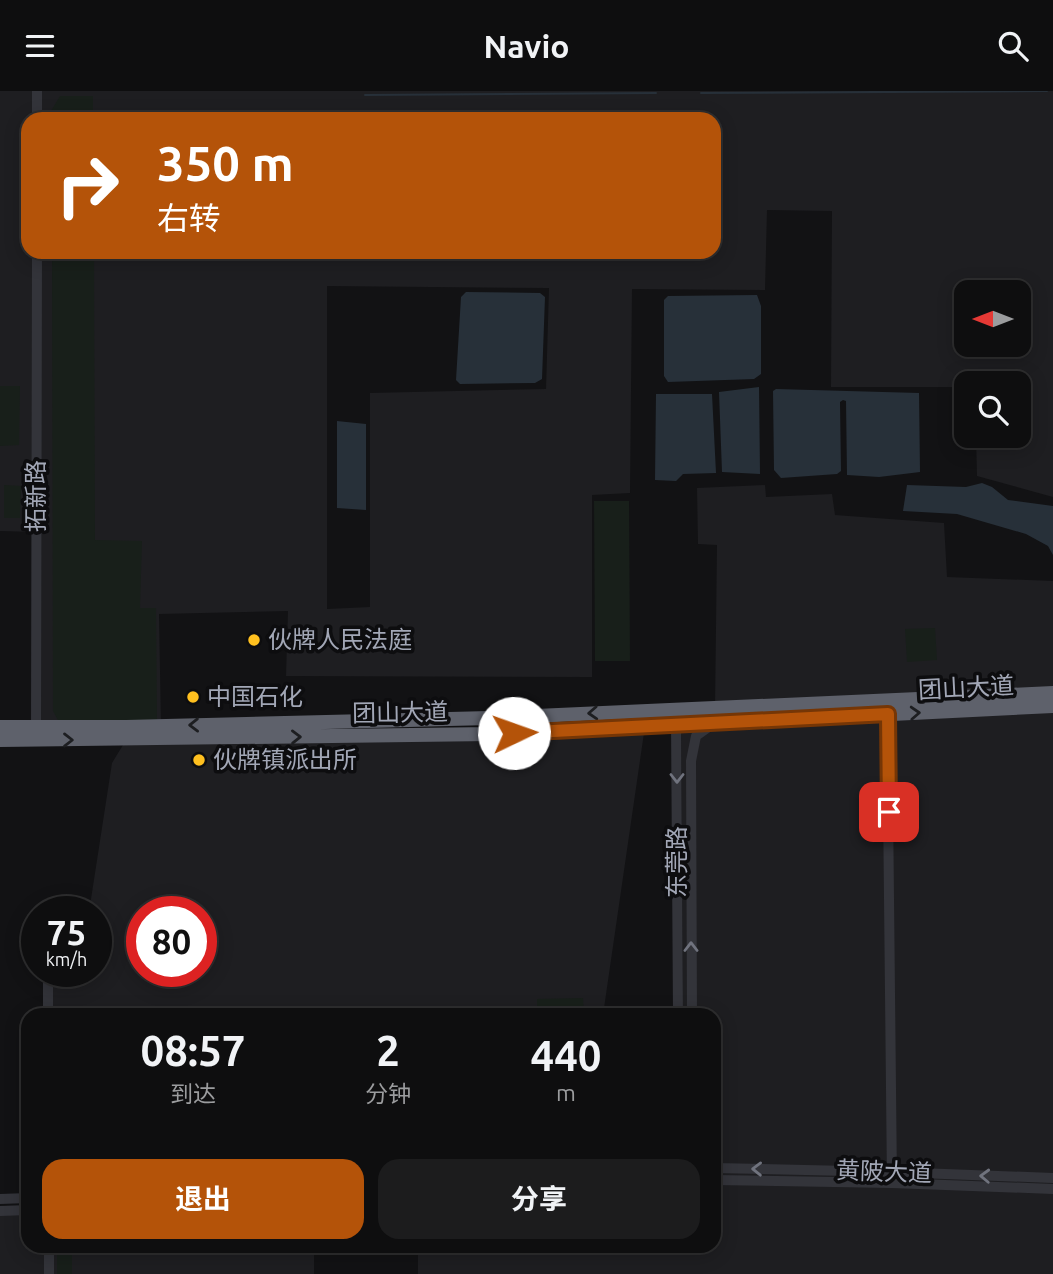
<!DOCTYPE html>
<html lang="zh">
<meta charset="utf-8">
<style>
:root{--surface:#0e0e0f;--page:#1c1c1d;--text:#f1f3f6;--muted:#9b9c9e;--line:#2e2e2f;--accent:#b45309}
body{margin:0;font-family:Ubuntu,"Noto Sans SC",sans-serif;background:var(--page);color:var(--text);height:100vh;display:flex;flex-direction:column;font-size:26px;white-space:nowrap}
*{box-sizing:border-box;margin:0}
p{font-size:23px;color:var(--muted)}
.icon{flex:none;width:38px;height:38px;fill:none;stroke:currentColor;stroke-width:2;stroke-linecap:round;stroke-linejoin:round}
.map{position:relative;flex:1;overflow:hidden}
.sheet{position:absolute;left:21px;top:917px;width:700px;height:245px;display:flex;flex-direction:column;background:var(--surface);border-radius:21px;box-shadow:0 4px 18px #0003,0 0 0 2px var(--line)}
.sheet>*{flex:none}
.top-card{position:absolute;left:21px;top:21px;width:700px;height:147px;border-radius:21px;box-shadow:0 4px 18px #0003,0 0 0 2px var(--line);background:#b45309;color:#fff;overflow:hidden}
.needle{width:46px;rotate:270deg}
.buttons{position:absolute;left:954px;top:189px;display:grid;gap:14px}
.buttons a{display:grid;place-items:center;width:77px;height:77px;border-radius:14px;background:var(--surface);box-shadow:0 4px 18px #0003,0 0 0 2px var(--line);font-size:35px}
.speed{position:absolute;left:21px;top:805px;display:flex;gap:14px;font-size:35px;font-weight:700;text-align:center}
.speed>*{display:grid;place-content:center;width:91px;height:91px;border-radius:50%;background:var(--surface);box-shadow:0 4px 18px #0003,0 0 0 2px var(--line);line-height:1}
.speed small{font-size:18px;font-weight:400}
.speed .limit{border:10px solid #d22;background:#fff;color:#111}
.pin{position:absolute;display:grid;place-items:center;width:60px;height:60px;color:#fff;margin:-30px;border-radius:14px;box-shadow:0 4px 10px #0006}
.me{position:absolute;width:77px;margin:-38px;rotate:87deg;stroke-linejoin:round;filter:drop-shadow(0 0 5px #0008)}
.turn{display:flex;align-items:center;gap:24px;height:147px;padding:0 21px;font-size:32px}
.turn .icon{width:91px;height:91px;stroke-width:2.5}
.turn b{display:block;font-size:49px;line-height:60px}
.eta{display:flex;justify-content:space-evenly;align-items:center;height:119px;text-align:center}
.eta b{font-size:42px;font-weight:700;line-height:49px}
.primary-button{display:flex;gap:14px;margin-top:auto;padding:14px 21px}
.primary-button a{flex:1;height:80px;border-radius:21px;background:var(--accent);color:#fff;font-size:28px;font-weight:700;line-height:80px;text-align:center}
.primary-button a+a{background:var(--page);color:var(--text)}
header{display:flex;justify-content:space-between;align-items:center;height:91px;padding:0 21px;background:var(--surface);font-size:32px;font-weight:700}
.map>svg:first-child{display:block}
.built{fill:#1e1e21;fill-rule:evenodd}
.green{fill:#181f1a}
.water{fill:#273039}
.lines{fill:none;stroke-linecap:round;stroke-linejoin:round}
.stream{stroke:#273039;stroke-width:2}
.minor{stroke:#33343a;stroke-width:10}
.highway{stroke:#5e616b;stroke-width:14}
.oneway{stroke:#1d1e21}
.oneway2{stroke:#70737e}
.route-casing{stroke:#753606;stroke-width:18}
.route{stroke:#b45309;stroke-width:12}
.poi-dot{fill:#ffc01f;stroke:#0d0d0f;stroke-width:2.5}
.labels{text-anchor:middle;stroke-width:7;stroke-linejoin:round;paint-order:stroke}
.street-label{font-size:24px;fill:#a2a7b6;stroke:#0d0d0f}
.poi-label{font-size:24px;fill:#a2a7b6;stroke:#0d0d0f;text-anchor:start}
</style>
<header><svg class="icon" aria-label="menu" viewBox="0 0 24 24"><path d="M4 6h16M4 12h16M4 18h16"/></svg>Navio<svg class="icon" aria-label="search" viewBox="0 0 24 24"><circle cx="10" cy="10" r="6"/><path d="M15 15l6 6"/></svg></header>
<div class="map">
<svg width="1053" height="1183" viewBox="0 0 1053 1183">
<rect width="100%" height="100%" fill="#121214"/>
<path class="built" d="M 0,0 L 1053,0 L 1053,406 L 977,385 L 976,345 L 1018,345 L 1018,292 L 966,292 L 966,296 L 831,296 L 832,120 L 767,119 L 765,199 L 632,198 L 630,402 L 592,404 L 592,586 L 286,585 L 288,520 L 159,523 L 161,635 L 36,636 L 36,441 L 0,440 ZM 28,28 L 714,28 L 714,161 L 28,161 ZM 327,195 L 549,197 L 546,298 L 370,302 L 370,516 L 327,518 ZM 966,201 L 1018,201 L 1018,254 L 966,254 Z
M 765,394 L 766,406 L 832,403 L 835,424 L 944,432 L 947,486 L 1053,490 L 1053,602 L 715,617 L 717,454 L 698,453 L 697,397 Z
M 1053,615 L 1053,1183 L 418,1183 L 418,1155 L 714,1155 L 714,924 L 683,924 L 681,634 Z
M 645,635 L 603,924 L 48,924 L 49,880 L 96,880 L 96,821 L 89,821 L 112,672 L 126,649 ZM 142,821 L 201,821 L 201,880 L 142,880 Z
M 28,1119 L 28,1155 L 314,1155 L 314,1183 L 0,1183 L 0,1120 Z"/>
<path class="green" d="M 60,5 L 93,5 L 93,28 L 51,28 L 51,20 Z
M 52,161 L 94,161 L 95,449 L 142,450 L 140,517 L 156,517 L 157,630 L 59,631 L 53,620 Z
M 0,295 L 20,295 L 19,354 L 0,355 Z
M 4,394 L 21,395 L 20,427 L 4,427 Z
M 594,410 L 629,410 L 630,570 L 595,570 Z
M 935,537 L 937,569 L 907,571 L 905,538 Z
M 583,907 L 584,924 L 537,924 L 537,908 Z
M 57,1155 L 72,1155 L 72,1183 L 57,1183 Z"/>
<path class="water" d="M 466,201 L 540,202 L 545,206 L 542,288 L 535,292 L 460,293 L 456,289 L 461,206 Z
M 757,204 L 761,215 L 761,283 L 754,288 L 668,291 L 664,285 L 664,209 L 668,205 Z
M 759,296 L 760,383 L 722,381 L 719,301 Z
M 776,298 L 919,302 L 920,381 L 879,386 L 847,384 L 846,310 L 843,309 L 840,311 L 841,380 L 837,383 L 781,387 L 774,379 L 773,300 Z
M 656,303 L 712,303 L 716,382 L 683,383 L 676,390 L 655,389 Z
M 337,330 L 366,333 L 366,419 L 337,417 Z
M 982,392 L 992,396 L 1008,409 L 1053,415 L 1053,464 L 1048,455 L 1026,443 L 957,423 L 903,420 L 907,394 L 966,396 Z"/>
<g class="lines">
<path class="stream" d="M 701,2 L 1047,0
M 365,4 L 656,2"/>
<path class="minor" d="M 37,28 L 37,0
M 887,617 L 892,1092
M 676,629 L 678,924
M 36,641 L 37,161
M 48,890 L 48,924
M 692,924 L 691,670 L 696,645 L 713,633
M 714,1077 L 892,1081 L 1053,1087
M 714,1089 L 892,1092 L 1053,1098
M 0,1108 L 28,1107
M 0,1120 L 28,1119
M 49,1155 L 49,1183"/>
<path class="highway" d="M 0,636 L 126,636 L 490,627 L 1053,602
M 0,649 L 491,643 L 1053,615"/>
</g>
<defs><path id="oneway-chevron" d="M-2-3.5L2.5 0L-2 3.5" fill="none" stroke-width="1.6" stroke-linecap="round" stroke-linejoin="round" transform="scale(1.75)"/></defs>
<g class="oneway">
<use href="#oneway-chevron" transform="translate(593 622) rotate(177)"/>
<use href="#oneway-chevron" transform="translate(915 622) rotate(-3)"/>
<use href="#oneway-chevron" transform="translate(194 634) rotate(179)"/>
<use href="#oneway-chevron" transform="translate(296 646) rotate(-1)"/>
<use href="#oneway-chevron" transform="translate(68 649)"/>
</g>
<g class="oneway2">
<use href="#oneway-chevron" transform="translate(677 687) rotate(90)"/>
<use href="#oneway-chevron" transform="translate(691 856) rotate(-90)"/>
<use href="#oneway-chevron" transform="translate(757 1078) rotate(-179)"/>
<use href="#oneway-chevron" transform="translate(985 1085) rotate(-178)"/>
</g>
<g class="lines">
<g class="route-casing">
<path id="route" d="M 514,642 L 888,623 L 889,721"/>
</g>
<use href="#route" class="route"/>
</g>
<g class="poi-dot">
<circle cx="254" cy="549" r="7"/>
<circle cx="193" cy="606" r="7"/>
<circle cx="199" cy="669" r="7"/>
</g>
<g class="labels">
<g class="street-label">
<text transform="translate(36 405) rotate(-90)" y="8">拓新路</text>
<text transform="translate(966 597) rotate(-3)" y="8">团山大道</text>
<text transform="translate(400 622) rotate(-1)" y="8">团山大道</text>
<text transform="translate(677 771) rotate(-90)" y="8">东莞路</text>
<text transform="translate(884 1081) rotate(2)" y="8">黄陂大道</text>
</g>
<g class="poi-label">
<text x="268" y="557">伙牌人民法庭</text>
<text x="207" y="614">中国石化</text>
<text x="213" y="677">伙牌镇派出所</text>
</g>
</g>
</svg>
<div class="buttons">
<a><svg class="needle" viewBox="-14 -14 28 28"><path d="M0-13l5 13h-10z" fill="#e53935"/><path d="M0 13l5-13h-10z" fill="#9b9c9e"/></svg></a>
<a><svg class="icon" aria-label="search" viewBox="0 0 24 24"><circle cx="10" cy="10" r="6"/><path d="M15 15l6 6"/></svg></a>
</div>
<div class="speed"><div>75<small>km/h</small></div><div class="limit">80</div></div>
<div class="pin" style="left:889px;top:721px;background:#d93025"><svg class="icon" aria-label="arrive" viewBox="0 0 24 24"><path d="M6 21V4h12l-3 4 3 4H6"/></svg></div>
<svg class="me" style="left:514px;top:642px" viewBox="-20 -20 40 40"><circle r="19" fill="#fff"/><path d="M0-13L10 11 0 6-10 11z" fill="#b45309"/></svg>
<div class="top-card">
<div class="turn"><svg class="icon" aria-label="right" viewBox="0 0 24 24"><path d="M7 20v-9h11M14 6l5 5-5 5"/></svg><div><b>350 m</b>右转</div></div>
</div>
<section class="sheet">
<div class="eta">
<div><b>08:57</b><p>到达</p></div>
<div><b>2</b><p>分钟</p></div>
<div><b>440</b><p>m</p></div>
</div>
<div class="primary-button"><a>退出</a><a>分享</a></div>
</section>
</div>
